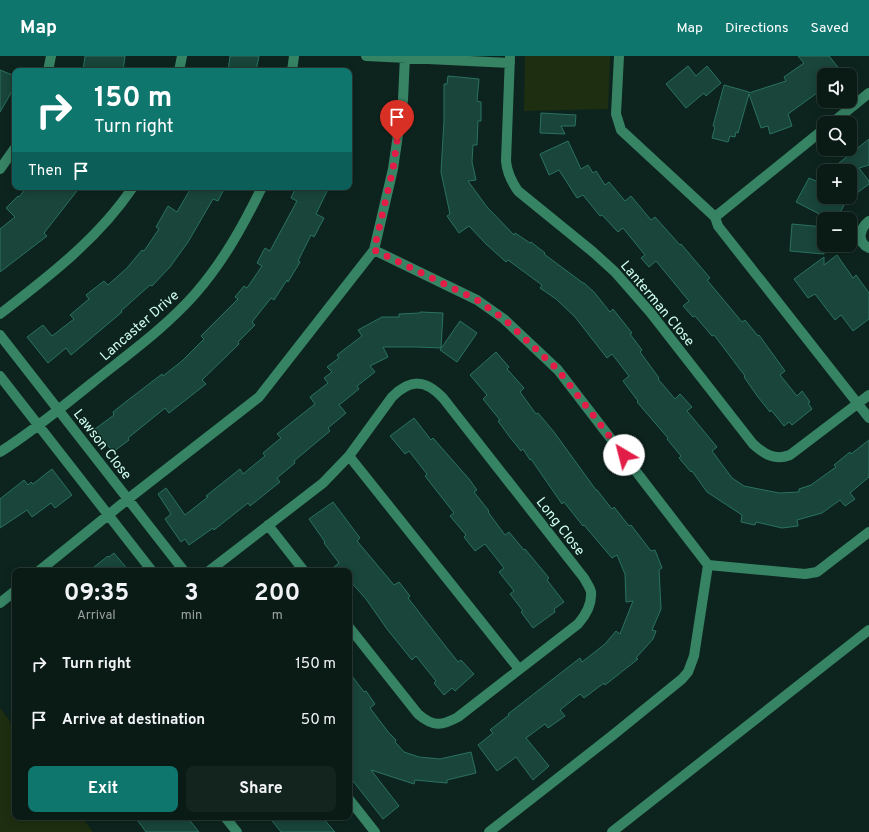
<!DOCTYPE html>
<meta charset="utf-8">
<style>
:root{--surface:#0a1b16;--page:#13241f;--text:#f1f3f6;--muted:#99a1a1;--line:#2a3935;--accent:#0f766e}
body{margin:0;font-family:Overpass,sans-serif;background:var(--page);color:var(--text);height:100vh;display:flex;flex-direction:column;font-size:15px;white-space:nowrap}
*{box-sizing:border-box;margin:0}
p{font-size:13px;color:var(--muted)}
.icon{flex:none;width:22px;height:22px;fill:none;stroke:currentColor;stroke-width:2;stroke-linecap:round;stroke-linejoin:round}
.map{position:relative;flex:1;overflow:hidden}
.side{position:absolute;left:12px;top:512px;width:340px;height:252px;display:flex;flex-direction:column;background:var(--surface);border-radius:8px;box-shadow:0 2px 10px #0003,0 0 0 1px var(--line)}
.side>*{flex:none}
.hud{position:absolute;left:12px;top:12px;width:340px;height:122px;border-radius:8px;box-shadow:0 2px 10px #0003,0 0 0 1px var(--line);background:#0f766e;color:#fff;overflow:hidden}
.tools{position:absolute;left:817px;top:12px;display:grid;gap:8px}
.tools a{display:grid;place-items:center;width:40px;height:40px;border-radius:8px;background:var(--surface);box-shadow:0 2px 10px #0003,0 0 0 1px var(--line);font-size:20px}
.pin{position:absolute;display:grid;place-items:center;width:34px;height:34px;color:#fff;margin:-41px -17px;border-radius:50% 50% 50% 0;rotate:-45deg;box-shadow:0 0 4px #0007}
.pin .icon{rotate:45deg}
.me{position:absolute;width:44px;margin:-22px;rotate:323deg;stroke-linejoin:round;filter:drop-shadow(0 0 3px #0008)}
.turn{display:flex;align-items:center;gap:14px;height:84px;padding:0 16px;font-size:18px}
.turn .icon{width:52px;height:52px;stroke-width:2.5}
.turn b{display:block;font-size:28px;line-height:34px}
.then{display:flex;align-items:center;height:38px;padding:0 16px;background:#0003;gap:8px;font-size:15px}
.eta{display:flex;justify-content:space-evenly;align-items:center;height:68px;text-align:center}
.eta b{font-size:24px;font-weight:700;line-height:28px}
.action{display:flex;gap:8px;margin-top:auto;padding:8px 16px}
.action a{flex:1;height:46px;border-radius:8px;background:var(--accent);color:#fff;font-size:16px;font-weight:700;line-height:46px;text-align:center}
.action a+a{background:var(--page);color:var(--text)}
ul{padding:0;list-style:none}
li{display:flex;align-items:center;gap:12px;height:56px;padding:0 16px}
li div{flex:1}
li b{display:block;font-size:15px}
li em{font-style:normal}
header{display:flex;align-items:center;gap:24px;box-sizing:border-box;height:56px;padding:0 20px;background:var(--accent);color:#fff}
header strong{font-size:19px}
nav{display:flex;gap:22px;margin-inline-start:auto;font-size:14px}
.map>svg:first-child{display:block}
.green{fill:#1e2e10}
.building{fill:#19453a;stroke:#2a7260}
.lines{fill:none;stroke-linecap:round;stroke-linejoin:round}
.minor{stroke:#378465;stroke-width:10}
.route{stroke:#e11d48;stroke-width:7;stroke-dasharray:0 12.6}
.labels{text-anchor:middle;stroke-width:3;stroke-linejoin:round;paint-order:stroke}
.street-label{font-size:14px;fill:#d0ffef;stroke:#0d241e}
</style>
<header>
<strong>Map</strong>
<nav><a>Map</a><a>Directions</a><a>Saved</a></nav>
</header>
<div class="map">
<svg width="869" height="776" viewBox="0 0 869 776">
<rect width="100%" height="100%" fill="#0d241e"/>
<path class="green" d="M 525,0 L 610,0 L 608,53 L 524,55 Z
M 0,652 L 15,672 L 15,761 L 82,761 L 93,776 L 0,776 Z"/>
<path class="building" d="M 85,0 L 125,0 L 123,15 L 83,15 Z
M 230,0 L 259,0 L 256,15 L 228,15 Z
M 798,0 L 829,0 L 844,19 L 824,19 L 824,30 L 816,36 L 817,37 L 788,58 L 792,70 L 770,78 L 768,70 L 761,72 L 749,38 L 738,77 L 736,76 L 735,81 L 730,80 L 728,86 L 712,82 L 715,71 L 713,70 L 724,29 L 749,36 L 749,37 L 786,25 L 784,21 L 804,7 Z
M 688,10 L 696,20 L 707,10 L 721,27 L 706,40 L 704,37 L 686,52 L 666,28 Z
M 0,14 L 15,20 L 15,28 L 11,37 L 0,56 Z
M 448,20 L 479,23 L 477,45 L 481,46 L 481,65 L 478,65 L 477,89 L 473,89 L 472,106 L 476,124 L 468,125 L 487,151 L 514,179 L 515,177 L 530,187 L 531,186 L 545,197 L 544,198 L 583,227 L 584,227 L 594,236 L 610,256 L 613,253 L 632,277 L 630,278 L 642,294 L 640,296 L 659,322 L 658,323 L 675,343 L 680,338 L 692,351 L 687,355 L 717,391 L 712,395 L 732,422 L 744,430 L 779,437 L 799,436 L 799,433 L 811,429 L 836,411 L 834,409 L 850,396 L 851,398 L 869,384 L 869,421 L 850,437 L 855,443 L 845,450 L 840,444 L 822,457 L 797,464 L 798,470 L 782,472 L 756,466 L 755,469 L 741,466 L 742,459 L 707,436 L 692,415 L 691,416 L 679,402 L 681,400 L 667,383 L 668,382 L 637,346 L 638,345 L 623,325 L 629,320 L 612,298 L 607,302 L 575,261 L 556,243 L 540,232 L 542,229 L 508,204 L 506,206 L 486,188 L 469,170 L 459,177 L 447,160 L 450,158 L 441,116 L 444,64 L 444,28 L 447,28 Z
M 541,57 L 576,59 L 575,70 L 561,70 L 565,78 L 540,77 Z
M 869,83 L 869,109 L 859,112 L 869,125 L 869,128 L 857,137 L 850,127 L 850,115 L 829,115 Z
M 568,85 L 581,113 L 588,109 L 593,117 L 596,115 L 605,129 L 609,126 L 625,145 L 631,140 L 651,164 L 655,161 L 680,189 L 681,188 L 710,222 L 707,224 L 742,266 L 745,264 L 758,280 L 759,279 L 785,315 L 780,319 L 797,340 L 802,335 L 810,346 L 808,347 L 812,353 L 792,369 L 789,366 L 784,370 L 771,354 L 770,356 L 758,341 L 744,321 L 745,320 L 714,279 L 712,280 L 695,260 L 693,261 L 683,250 L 689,245 L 656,205 L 649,211 L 641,202 L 645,199 L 623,172 L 618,176 L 602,159 L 600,160 L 583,139 L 577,142 L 559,114 L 549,119 L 540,98 Z
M 824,119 L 824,141 L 830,141 L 844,149 L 837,163 L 829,163 L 796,146 L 809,122 L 816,125 Z
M 27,131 L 80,131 L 44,177 L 47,180 L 0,216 L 0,173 L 15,161 L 6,152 L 18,140 L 19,141 Z
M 189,131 L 225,131 L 218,145 L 213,143 L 188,186 L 170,211 L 152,230 L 150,229 L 121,255 L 122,256 L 71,299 L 66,292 L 48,307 L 27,281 L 43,269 L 52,280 L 74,263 L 70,259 L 89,243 L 86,239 L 104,225 L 108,229 L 127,212 L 142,194 L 144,195 L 159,173 L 156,171 L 168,150 L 177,156 L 191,132 Z
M 296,131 L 329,131 L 316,158 L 324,162 L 314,181 L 311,179 L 298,205 L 300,206 L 288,226 L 287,224 L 274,244 L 271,242 L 252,266 L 255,269 L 238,286 L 239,288 L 202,324 L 206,328 L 169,357 L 165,352 L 128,382 L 129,384 L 113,396 L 95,373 L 114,359 L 113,356 L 123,348 L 162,318 L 163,320 L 182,305 L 204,283 L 201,280 L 238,243 L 235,241 L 244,230 L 247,232 L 262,210 L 257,207 L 265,192 L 270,195 L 297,145 L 291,142 Z
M 792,168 L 824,171 L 824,198 L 790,195 Z
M 837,199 L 853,222 L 856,219 L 869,237 L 869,263 L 853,275 L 841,259 L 835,264 L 815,238 L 808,242 L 794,223 L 824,201 L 824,209 Z
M 420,256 L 443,257 L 441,292 L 416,291 L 383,291 L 388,301 L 370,310 L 375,316 L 357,330 L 359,333 L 339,349 L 346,357 L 328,372 L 330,375 L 294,405 L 295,407 L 277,422 L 280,426 L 250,450 L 248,447 L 214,474 L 213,472 L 189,489 L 185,483 L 181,486 L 165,463 L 171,458 L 158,438 L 166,432 L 185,459 L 208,441 L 206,440 L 240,413 L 243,418 L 265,400 L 263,397 L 281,382 L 277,378 L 315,348 L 310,341 L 328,327 L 324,322 L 332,316 L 327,311 L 339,302 L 337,299 L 362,280 L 358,274 L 382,261 L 399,261 L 399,258 L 420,257 Z
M 460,265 L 477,277 L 457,306 L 440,294 Z
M 496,296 L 509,311 L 507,313 L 524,332 L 520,336 L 536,358 L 538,357 L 554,376 L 596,434 L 597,434 L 612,453 L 614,451 L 629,470 L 631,469 L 651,495 L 655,494 L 662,512 L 659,514 L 661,553 L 652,574 L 656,575 L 653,583 L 636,602 L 638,603 L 605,629 L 604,627 L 584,642 L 580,638 L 560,654 L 565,660 L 548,672 L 545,668 L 526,682 L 549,710 L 533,724 L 516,701 L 497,715 L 478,689 L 493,677 L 490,674 L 509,659 L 508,658 L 580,602 L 582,606 L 605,588 L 616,575 L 620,578 L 633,545 L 626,546 L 625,518 L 617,499 L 612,502 L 584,469 L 583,470 L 564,446 L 562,448 L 531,403 L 530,404 L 523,393 L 521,395 L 509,380 L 498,365 L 500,364 L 483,343 L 487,339 L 470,319 Z
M 414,362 L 431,384 L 433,382 L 469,423 L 477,434 L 474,436 L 489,455 L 488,456 L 505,479 L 509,476 L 524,494 L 525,493 L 549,522 L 547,524 L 564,546 L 554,553 L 555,556 L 533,572 L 521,556 L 523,555 L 510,538 L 514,535 L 499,516 L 504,512 L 485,488 L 475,495 L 464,481 L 466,479 L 450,460 L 454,457 L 425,420 L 427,418 L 409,395 L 405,398 L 390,380 Z
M 52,413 L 72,439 L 55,452 L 51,447 L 32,461 L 27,454 L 0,472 L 0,443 L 24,424 L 28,429 L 31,426 L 33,428 Z
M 333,446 L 360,482 L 357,485 L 394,529 L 399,526 L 410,540 L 408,542 L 439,582 L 458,606 L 461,604 L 474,618 L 455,635 L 452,632 L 444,639 L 434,627 L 436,625 L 416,600 L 412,604 L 387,573 L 366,543 L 349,524 L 349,515 L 329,515 L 339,507 L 324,487 L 325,486 L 309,463 Z
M 114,497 L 129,515 L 89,515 L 108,500 L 109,501 Z
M 349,616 L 364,636 L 366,635 L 375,648 L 370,652 L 389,677 L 396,684 L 395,686 L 404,696 L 419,701 L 440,703 L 471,696 L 476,717 L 447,724 L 447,727 L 415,724 L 414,728 L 371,714 L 399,750 L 383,763 L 349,720 Z
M 135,761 L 187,761 L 199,776 L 146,776 Z
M 269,761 L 322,761 L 335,776 L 281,776 Z"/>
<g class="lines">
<path class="minor" d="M 366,0 L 510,7
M 510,0 L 506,105 C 507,117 511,125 518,135 L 593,196 L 615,216 L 650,256 L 753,388 C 764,398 775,405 790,399 L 869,339
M 619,0 L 616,58 L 621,74 L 715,161 L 718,170 L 869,362
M 48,15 L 51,0
M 179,15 L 182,0
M 292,15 L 294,0
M 832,67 L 869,37
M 0,113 L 15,92
M 715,161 L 824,73
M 869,165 C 860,172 856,186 869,192
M 374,194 L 477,244 L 504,263 L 558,314 L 708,509 L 694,600 L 688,616 L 682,623 L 613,679 L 489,776
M 0,258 C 48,221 99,182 133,131
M 0,279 L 184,515
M 0,320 L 152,515
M 0,396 C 32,376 62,351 92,327 C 127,299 165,272 195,238 C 223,206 243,170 262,131
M 349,400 L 519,613
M 268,469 L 304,515
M 708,509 L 805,518 L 817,516 L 869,476
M 39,515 L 128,443 L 259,341 L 374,194 L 393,113 L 403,44 L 405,0
M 209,515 L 323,427 L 349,400 L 392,341 C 410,323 425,323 443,342 L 584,522 C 586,526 590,531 591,536 C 592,548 585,560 578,568 L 458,661 C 442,670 433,671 418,658 L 349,571
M 0,547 L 15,535
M 349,743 L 375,776
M 225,761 L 237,776
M 612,776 L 869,574"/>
</g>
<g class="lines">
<path class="route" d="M 397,85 L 393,113 L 374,194 L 477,244 L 504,263 L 558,314 L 624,399"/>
</g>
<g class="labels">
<g class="street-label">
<text transform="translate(658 247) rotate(50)" y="5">Lanterman Close</text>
<text transform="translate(139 269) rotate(-41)" y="5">Lancaster Drive</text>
<text transform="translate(103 388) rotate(52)" y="5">Lawson Close</text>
<text transform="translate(561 470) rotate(52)" y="5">Long Close</text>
</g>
</g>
</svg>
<div class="tools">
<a><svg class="icon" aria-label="sound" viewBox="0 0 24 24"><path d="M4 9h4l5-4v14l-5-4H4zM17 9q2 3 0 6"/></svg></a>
<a><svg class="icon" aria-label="search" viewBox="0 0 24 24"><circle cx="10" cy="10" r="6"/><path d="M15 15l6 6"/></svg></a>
<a>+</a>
<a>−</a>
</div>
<div class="pin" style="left:397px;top:85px;background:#d93025"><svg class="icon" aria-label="arrive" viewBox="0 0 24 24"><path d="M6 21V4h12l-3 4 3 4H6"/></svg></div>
<svg class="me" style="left:624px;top:399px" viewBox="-20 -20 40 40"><circle r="19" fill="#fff"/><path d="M0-13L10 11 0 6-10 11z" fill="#e11d48"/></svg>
<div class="hud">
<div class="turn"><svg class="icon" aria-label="right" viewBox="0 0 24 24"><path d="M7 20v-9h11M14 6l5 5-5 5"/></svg><div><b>150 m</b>Turn right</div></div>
<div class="then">Then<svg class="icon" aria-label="arrive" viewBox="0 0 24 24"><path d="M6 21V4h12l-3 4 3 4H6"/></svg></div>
</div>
<section class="side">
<div class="eta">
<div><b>09:35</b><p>Arrival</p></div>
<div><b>3</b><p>min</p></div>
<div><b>200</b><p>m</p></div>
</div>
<ul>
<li><svg class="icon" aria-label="right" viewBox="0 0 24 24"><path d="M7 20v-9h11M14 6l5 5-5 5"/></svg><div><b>Turn right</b></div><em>150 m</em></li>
<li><svg class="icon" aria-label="arrive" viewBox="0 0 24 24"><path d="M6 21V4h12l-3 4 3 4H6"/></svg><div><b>Arrive at destination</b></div><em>50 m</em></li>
</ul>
<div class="action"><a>Exit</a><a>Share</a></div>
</section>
</div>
